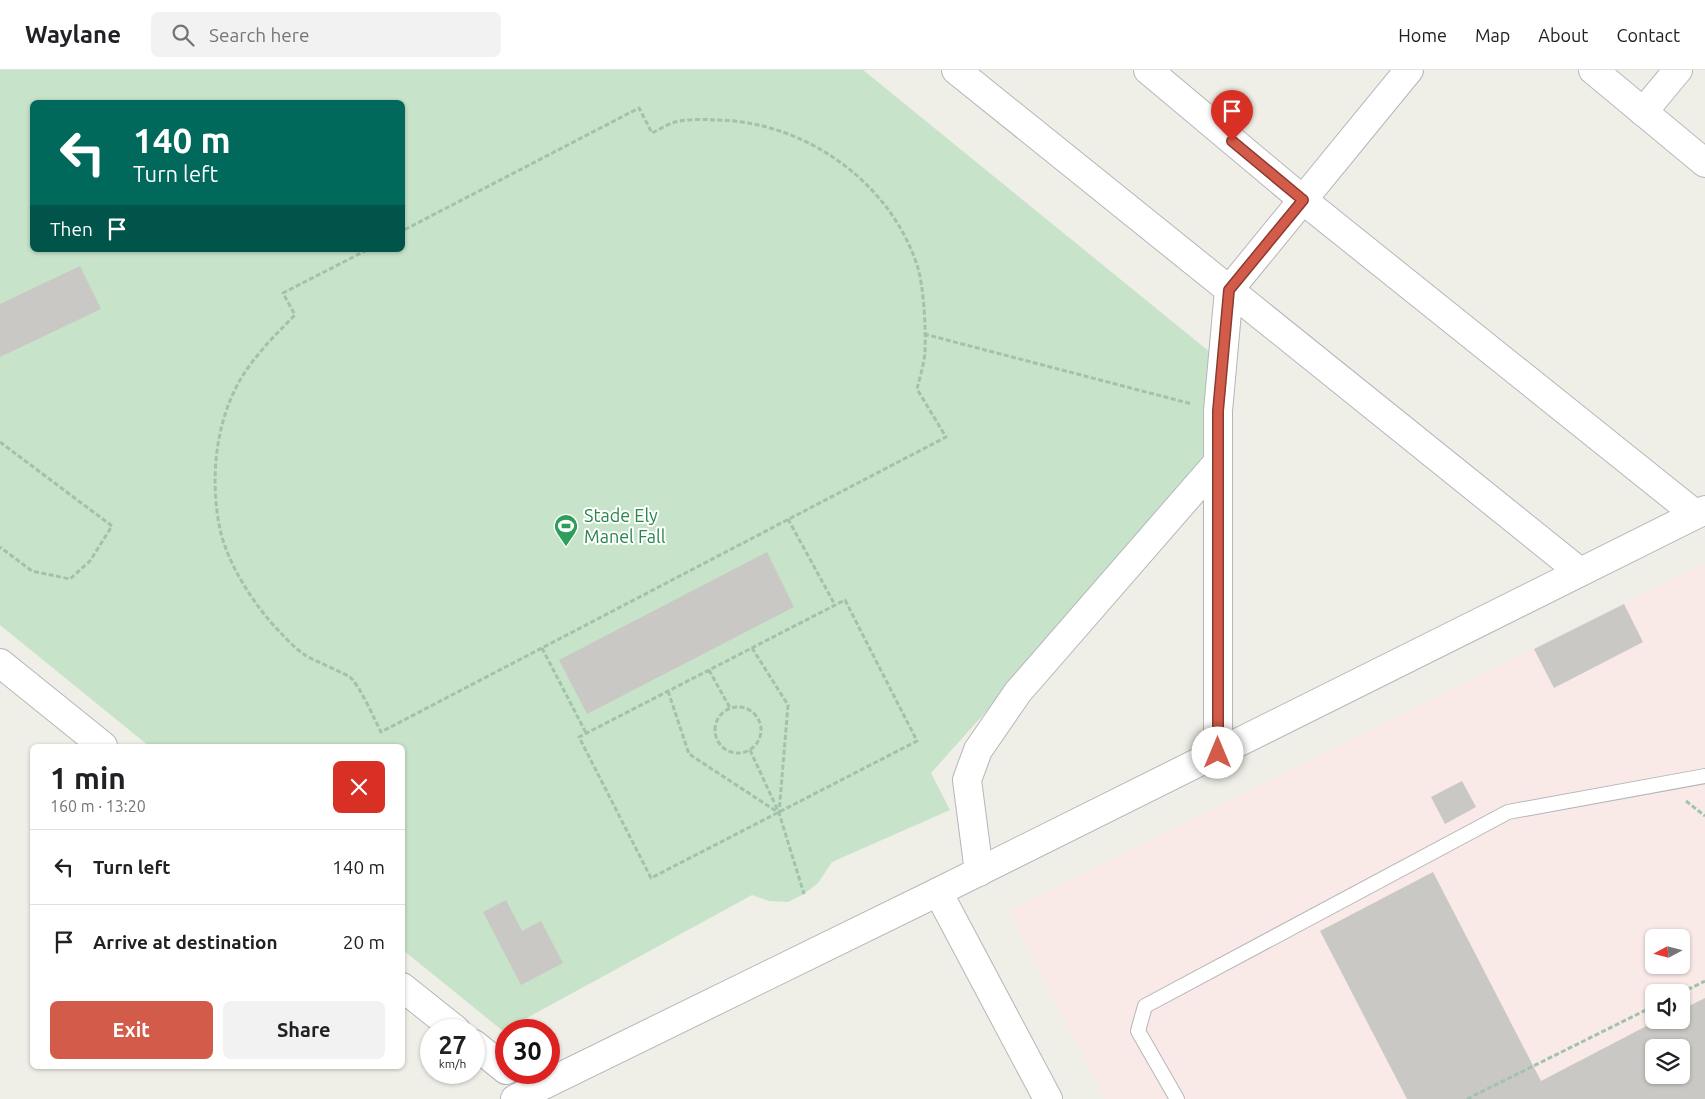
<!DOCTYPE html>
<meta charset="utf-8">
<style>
:root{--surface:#fff;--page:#f2f2f2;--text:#202124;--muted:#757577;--line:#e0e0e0;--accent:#d35b49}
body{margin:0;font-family:Ubuntu,sans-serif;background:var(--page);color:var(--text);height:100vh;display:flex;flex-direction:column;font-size:19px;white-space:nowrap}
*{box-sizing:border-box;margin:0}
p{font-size:16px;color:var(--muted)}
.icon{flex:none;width:28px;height:28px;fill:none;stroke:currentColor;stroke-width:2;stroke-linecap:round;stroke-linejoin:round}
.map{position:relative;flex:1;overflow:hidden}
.drawer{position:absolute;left:30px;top:674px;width:375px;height:325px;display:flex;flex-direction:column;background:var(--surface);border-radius:8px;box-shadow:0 1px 4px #0004}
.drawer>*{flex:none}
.hud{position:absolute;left:30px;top:30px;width:375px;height:152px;border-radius:8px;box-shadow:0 1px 4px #0004;background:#00695c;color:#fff;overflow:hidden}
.needle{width:32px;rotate:263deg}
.tools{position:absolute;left:1645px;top:859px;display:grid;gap:10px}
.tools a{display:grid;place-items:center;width:45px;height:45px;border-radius:8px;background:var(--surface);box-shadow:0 1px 4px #0004;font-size:25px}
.speed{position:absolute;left:420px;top:949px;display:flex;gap:10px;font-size:25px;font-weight:700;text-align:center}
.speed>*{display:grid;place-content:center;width:65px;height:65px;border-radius:50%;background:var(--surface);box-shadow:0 1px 4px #0004;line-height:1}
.speed small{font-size:12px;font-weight:400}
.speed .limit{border:8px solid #d22;background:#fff;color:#111}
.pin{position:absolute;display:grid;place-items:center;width:42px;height:42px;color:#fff;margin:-51px -21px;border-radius:50% 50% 50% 0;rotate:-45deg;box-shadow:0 0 5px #0007}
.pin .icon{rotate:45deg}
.me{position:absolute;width:55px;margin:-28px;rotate:0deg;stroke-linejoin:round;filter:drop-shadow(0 0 4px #0008)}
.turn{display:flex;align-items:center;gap:18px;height:105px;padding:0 20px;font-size:22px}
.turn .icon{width:65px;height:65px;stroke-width:2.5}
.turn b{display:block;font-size:35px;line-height:42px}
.then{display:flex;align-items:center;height:48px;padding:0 20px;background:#0003;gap:10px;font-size:19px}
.round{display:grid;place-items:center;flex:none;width:52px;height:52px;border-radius:8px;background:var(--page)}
.overview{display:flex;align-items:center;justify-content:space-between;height:85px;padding:0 20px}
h1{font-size:30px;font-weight:600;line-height:38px}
.action{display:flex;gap:10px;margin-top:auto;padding:10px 20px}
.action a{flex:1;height:58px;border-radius:8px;background:var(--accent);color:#fff;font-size:20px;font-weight:600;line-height:58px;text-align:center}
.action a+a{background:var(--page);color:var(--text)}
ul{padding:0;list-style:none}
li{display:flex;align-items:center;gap:15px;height:75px;padding:0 20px;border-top:1px solid var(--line)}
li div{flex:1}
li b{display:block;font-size:19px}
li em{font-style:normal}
header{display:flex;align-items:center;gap:30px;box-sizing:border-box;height:70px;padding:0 25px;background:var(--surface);border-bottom:1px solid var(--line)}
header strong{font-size:24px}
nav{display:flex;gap:28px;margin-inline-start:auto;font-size:18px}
.search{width:350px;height:45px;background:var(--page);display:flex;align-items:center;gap:12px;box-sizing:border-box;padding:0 18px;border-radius:8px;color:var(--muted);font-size:19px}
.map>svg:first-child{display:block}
.medical{fill:#f9e9e7;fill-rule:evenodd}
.green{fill:#c7e3c9;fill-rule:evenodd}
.building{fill:#cac8c4;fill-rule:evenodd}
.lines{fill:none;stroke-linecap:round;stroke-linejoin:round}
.lane-casing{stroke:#b4b6ba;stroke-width:16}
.street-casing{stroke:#b4b6ba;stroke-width:30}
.secondary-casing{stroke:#b6b8bd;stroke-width:30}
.path{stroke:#a1c3ad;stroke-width:3;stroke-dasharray:5 2.5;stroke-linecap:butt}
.lane{stroke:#fff;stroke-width:14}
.street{stroke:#fff;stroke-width:28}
.secondary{stroke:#fff;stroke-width:28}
.route-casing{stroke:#893b2f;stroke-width:12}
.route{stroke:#d35b49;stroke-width:9}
.labels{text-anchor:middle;stroke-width:4;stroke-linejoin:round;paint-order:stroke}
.leisure-label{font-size:18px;fill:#27864d;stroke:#fff;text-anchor:start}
</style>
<header>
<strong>Waylane</strong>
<div class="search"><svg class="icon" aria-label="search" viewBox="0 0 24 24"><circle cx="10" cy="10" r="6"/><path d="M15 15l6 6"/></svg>Search here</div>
<nav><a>Home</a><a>Map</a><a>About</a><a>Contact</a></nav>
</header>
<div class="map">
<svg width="1705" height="1029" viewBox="0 0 1705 1029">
<rect width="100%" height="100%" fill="#efeee7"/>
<path class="medical" d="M 1705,493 L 1705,1029 L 1105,1029 L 1009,841 ZM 1654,868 L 1681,868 L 1681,895 L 1654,895 ZM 1654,922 L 1681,922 L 1681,950 L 1654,950 ZM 1654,978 L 1681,978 L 1681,1005 L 1654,1005 Z"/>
<path class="green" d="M 0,0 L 863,0 L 1211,283 L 1203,399 L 931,703 L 950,740 L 832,792 L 818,813 L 804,824 L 788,832 L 769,831 L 752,825 L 503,961 L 403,880 L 402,676 L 149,676 L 0,555 ZM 32,32 L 402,32 L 402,180 L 32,180 Z"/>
<path class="building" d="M 80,196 L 101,239 L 0,287 L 0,234 Z
M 767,482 L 794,537 L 587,644 L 559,590 Z
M 1624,534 L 1643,572 L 1554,618 L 1534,579 Z
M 1462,711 L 1476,737 L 1445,754 L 1431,727 Z
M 1433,802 L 1541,1011 L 1658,950 L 1681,950 L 1681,940 L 1705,928 L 1705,1029 L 1407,1029 L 1320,861 ZM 1654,978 L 1681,978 L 1681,1005 L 1654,1005 Z
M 506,830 L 522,861 L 541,851 L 563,893 L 521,915 L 483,842 Z"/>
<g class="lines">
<g class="lane-casing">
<path id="lane" d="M 1177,1029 L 1138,961 L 1145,936 L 1508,742 L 1705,706"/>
</g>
<g class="street-casing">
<path id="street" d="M 956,0 L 1580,502
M 1148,0 L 1303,130 L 1695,444
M 1643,42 L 1678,0
M 0,593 L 103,676
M 1218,683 L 1218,341 L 1229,220 L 1409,0
M 979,802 L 967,710 L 978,680 L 1018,622 L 1218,392
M 938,822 L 1048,1029
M 402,917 L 456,960
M 474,974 L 506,1000"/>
</g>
<g class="secondary-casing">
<path id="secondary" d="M 1593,0 L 1705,93
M 515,1029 L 938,822 L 1705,440"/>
</g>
<path class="path" d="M 367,180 L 283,223 L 295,245 C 277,263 260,280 245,302 C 216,346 209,407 220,459 C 227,493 255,537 280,562 C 287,570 296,579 305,585 C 314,591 348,604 352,609 C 361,619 374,648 381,662 L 946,367 L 917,319 C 920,307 924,294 925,282 C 926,260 924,216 917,195 C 889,110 802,50 714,50 C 701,49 685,49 672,53 C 665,56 658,60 652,63 L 639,38 L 402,161
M 924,264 L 1192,334
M 0,372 L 112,456 L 90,491 L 70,509 L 32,501 L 0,477
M 788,449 L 835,535
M 845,530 L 917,671 L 651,808 L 579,667 Z
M 542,578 L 586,663
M 709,600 L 730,638
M 668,621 L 689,684 L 779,743 L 788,635 L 752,578
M715 660a23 23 0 1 1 46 0a23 23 0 1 1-46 0Z
M 750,680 L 779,743 L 804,824
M 1686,731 L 1705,746
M 1681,923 L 1705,911
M 1467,1029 L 1654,936"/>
<use href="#lane" class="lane"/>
<use href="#street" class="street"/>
<use href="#secondary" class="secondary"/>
</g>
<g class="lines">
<g class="route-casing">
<path id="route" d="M 1218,683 L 1218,341 L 1229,220 L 1303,130 L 1232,71"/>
</g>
<use href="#route" class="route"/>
</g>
<defs>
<g id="stadium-pin" transform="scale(1.25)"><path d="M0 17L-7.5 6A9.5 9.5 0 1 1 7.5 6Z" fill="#2e9e5b" stroke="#fff"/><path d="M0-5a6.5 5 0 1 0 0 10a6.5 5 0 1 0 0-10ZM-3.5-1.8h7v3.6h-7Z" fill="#fff"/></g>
</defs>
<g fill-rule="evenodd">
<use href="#stadium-pin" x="566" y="456"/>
</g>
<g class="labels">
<g class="leisure-label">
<text x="584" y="452">Stade Ely<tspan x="584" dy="21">Manel Fall</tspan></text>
</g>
</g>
</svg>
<div class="tools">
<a><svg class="needle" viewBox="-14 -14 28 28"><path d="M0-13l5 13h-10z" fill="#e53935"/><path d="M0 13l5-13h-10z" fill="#757577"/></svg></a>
<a><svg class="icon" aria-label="sound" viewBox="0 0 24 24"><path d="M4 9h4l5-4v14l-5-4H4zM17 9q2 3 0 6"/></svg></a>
<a><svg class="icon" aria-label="layers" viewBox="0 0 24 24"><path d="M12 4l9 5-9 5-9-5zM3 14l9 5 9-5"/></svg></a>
</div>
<div class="speed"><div>27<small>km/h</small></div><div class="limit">30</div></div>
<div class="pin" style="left:1232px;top:71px;background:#d93025"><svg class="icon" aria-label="arrive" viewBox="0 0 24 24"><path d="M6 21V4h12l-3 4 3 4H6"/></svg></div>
<svg class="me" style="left:1218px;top:683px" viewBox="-20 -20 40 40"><circle r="19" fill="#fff"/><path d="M0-13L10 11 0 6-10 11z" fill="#d35b49"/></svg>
<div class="hud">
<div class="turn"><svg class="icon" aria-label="left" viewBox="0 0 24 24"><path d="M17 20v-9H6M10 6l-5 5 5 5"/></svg><div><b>140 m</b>Turn left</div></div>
<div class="then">Then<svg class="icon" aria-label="arrive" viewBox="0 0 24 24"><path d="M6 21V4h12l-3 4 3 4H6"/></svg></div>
</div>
<section class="drawer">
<div class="overview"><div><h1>1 min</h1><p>160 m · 13:20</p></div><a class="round" style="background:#d93025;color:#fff"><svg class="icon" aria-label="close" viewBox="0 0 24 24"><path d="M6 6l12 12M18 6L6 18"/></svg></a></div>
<ul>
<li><svg class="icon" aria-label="left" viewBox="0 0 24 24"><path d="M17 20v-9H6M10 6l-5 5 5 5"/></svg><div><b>Turn left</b></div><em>140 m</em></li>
<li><svg class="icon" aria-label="arrive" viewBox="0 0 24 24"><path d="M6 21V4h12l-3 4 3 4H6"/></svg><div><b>Arrive at destination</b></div><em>20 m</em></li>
</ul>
<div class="action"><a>Exit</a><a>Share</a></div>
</section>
</div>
